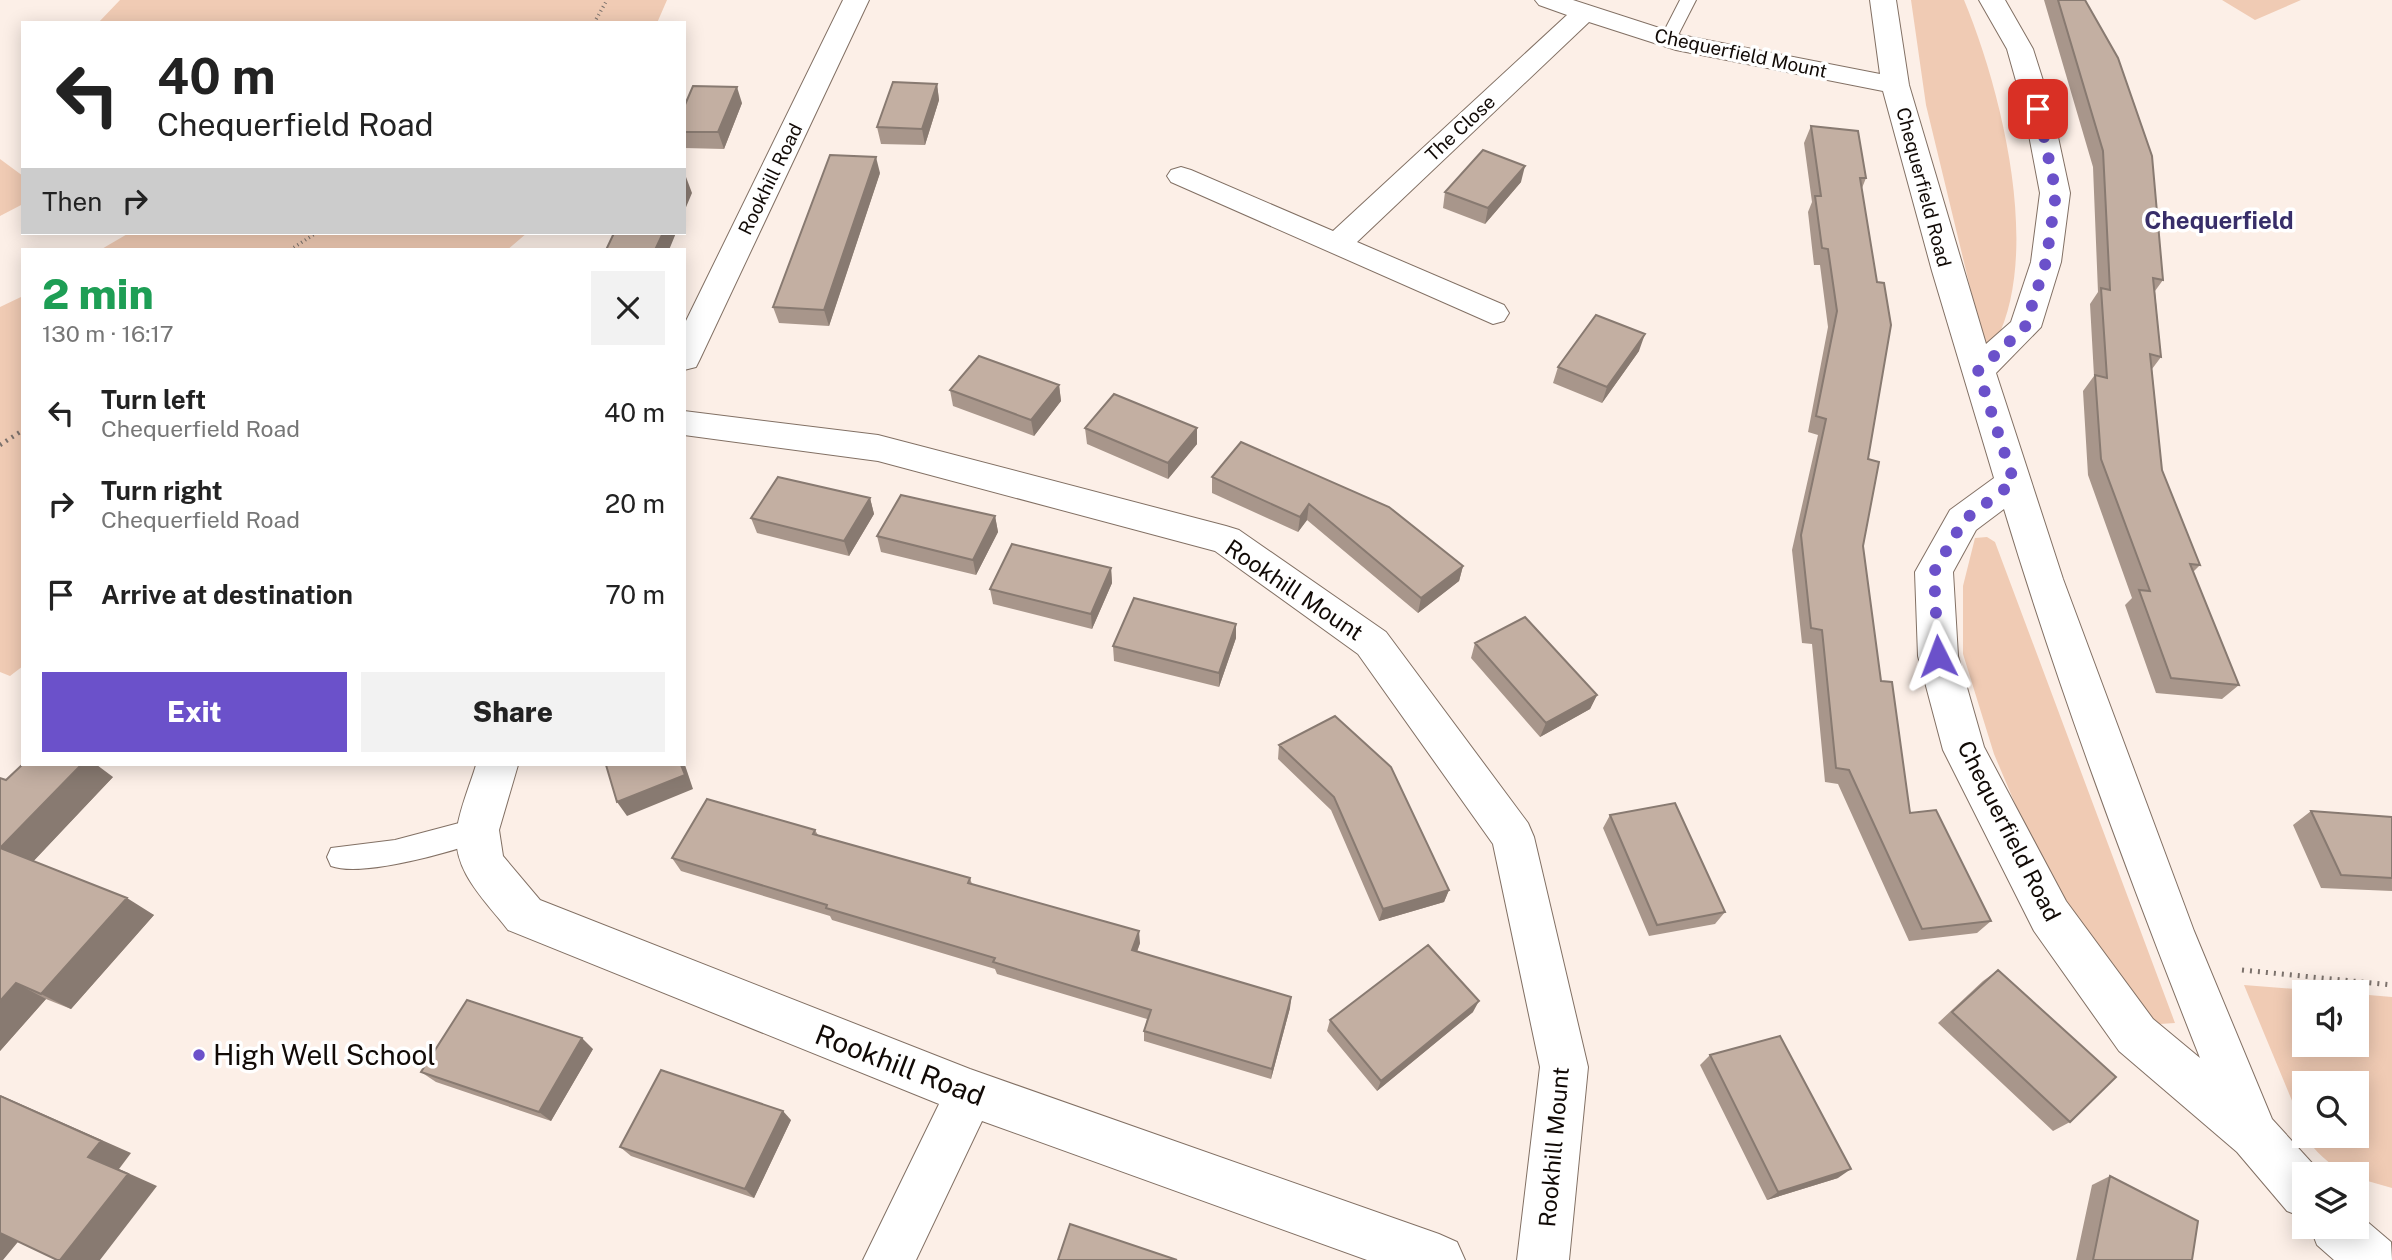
<!DOCTYPE html>
<meta charset="utf-8">
<style>
:root{--surface:#fff;--page:#f2f2f2;--text:#222;--muted:#767676;--accent:#6b51ca}
body{margin:0;font-family:"Public Sans",sans-serif;background:var(--page);color:var(--text);height:100vh;display:flex;flex-direction:column;font-size:26px;white-space:nowrap}
*{box-sizing:border-box;margin:0}
p{font-size:23px;color:var(--muted)}
.icon{flex:none;width:38px;height:38px;fill:none;stroke:currentColor;stroke-width:2;stroke-linecap:round;stroke-linejoin:round}
.map{position:relative;flex:1;overflow:hidden}
.side{position:absolute;left:21px;top:248px;width:665px;height:518px;display:flex;flex-direction:column;background:var(--surface);border-radius:0px;box-shadow:0 4px 18px #0003}
.side>*{flex:none}
.banner{position:absolute;left:21px;top:21px;width:665px;height:214px;border-radius:0px;box-shadow:0 4px 18px #0003;background:#fff;color:var(--text);overflow:hidden}
.buttons{position:absolute;left:2292px;top:980px;display:grid;gap:14px}
.buttons a{display:grid;place-items:center;width:77px;height:77px;border-radius:0px;background:var(--surface);box-shadow:0 4px 18px #0003;font-size:35px}
.pin{position:absolute;display:grid;place-items:center;width:60px;height:60px;color:#fff;margin:-30px;border-radius:14px;box-shadow:0 4px 10px #0006}
.me{position:absolute;width:77px;margin:-38px;rotate:357deg;stroke-linejoin:round;filter:drop-shadow(0 0 5px #0008)}
.turn{display:flex;align-items:center;gap:24px;height:147px;padding:0 21px;font-size:32px}
.turn .icon{width:91px;height:91px;stroke-width:2.5}
.turn b{display:block;font-size:49px;line-height:60px}
.then{display:flex;align-items:center;height:66px;padding:0 21px;background:#0003;gap:14px;font-size:26px}
.round{display:grid;place-items:center;flex:none;width:74px;height:74px;border-radius:0px;background:var(--page)}
.head{display:flex;align-items:center;justify-content:space-between;height:119px;padding:0 21px}
h1{font-size:42px;font-weight:800;line-height:52px;color:#1e9e55}
.primary-button{display:flex;gap:14px;margin-top:auto;padding:14px 21px}
.primary-button a{flex:1;height:80px;border-radius:0px;background:var(--accent);color:#fff;font-size:28px;font-weight:800;line-height:80px;text-align:center}
.primary-button a+a{background:var(--page);color:var(--text)}
ul{padding:0;list-style:none}
li{display:flex;align-items:center;gap:21px;height:91px;padding:0 21px}
li div{flex:1}
li b{display:block;font-size:26px}
li em{font-style:normal}
.map>svg:first-child{display:block}
.green{fill:#f0cbb4}
.lines{fill:none;stroke-linecap:round;stroke-linejoin:round}
.service-casing{stroke:#827064;stroke-width:2}
.minor-casing{stroke:#827064;stroke-width:2}
.path-far2{stroke:#7c726c;stroke-width:3.5;stroke-dasharray:1 3.5;stroke-linecap:butt}
.path-far1{stroke:#7c726c;stroke-width:4.5;stroke-dasharray:2 5;stroke-linecap:butt}
.path{stroke:#7c726c;stroke-width:5;stroke-dasharray:2 6;stroke-linecap:butt}
.service{fill:#fff;fill-rule:evenodd}
.minor{fill:#fff;fill-rule:evenodd}
.wall{fill:#a8968b}
.shaded-wall{fill:#887a71}
.building{fill:#c3afa2;stroke:#887a71;stroke-width:2}
.route{stroke:#6b51ca;stroke-width:12;stroke-dasharray:0 21.6}
.poi-dot{fill:#6b51ca;stroke:#fff;stroke-width:2.5}
.labels{text-anchor:middle;stroke-width:7;stroke-linejoin:round;paint-order:stroke}
.far-street-label{font-size:19px;fill:#110a06;stroke:#fff}
.street-label{font-size:23px;fill:#110a06;stroke:#fff}
.far-district-label{font-size:24px;font-weight:bold;fill:#382e69;stroke:#fff}
.near-poi-label{font-size:28px;fill:#110a06;stroke:#fff;text-anchor:start}
.near-street-label{font-size:28px;fill:#110a06;stroke:#fff}
</style>
<div class="map">
<svg width="2392" height="1260" viewBox="0 0 2392 1260">
<rect width="100%" height="100%" fill="#fcefe7"/>
<path class="green" d="M 120,0 L 667,0 L 657,23 L 98,23 Z
M 1911,0 L 1964,0 C 2001,89 2042,251 1996,341 L 1988,344 L 1983,341 L 1926,105 Z
M 2222,0 L 2301,0 L 2255,20 Z
M 0,159 L 23,176 L 23,204 L 0,216 Z
M 129,233 L 527,233 L 507,250 L 100,250 Z
M 23,296 L 23,666 L 10,676 L 0,672 L 0,307 Z
M 1987,537 L 1995,542 L 2175,1023 L 2160,1024 L 2142,1014 L 2060,910 L 1994,754 L 1963,654 L 1963,586 L 1975,538 Z
M 2244,985 L 2333,992 L 2305,992 L 2305,1045 L 2357,1045 L 2357,994 L 2392,997 L 2392,1188 L 2357,1178 L 2357,1174 C 2338,1174 2314,1152 2306,1136 L 2357,1136 L 2357,1083 L 2305,1083 L 2305,1132 Z"/>
<g class="lines">
<g class="service-casing">
<path id="service" d="M 1680,0 L 1696,0 L 1674,43 L 1662,43 L 1660,39 Z
M 478,818 L 488,821 L 492,830 L 488,839 C 454,851 363,878 331,866 L 327,857 L 331,848 L 395,840 Z"/>
</g>
<g class="minor-casing">
<path id="minor" d="M 843,0 L 869,0 L 700,359 L 696,367 L 684,370 L 684,325 Z
M 1535,0 L 1573,0 L 1681,35 L 1880,74 L 1870,0 L 1896,0 L 1909,85 L 1986,344 L 2011,322 L 2031,262 L 2040,193 L 2024,109 L 2007,49 L 1979,0 L 2005,0 L 2033,49 L 2052,109 L 2070,193 L 2061,262 L 2041,327 L 1996,373 L 2063,579 L 2194,931 L 2272,1119 L 2322,1174 L 2305,1174 L 2305,1218 L 2287,1211 L 2237,1152 L 2119,1051 L 2034,931 L 1943,750 L 1918,656 L 1915,572 L 1950,510 L 1994,478 L 1932,271 L 1883,91 L 1676,50 L 1589,22 L 1357,242 L 1504,305 L 1509,313 L 1504,321 L 1493,324 L 1171,182 L 1167,176 L 1171,170 L 1181,167 L 1191,170 L 1333,231 L 1567,15 L 1539,5 ZM 2004,509 C 2060,694 2129,878 2200,1058 L 2153,1019 L 2066,901 L 1984,747 L 1958,656 L 1953,572 L 1976,530 Z
M 684,411 L 878,435 L 1226,526 L 1239,530 L 1386,632 L 1528,823 L 1534,837 L 1588,1067 L 1569,1260 L 1517,1260 L 1540,1067 L 1493,844 L 1358,654 L 1215,551 L 878,461 L 684,435 Z
M 476,765 L 518,765 L 499,830 L 503,856 L 540,900 L 970,1069 L 1439,1234 L 1457,1242 L 1465,1260 L 1367,1260 L 982,1121 L 916,1260 L 863,1260 L 939,1104 L 508,930 C 485,900 451,870 457,829 C 460,808 470,785 476,765 Z
M 2357,1213 L 2391,1242 L 2392,1260 L 2334,1260 L 2317,1245 L 2310,1227 L 2357,1227 Z"/>
</g>
<path class="path-far2" d="M 594,23 L 607,0
M 290,250 L 316,233"/>
<path class="path-far1" d="M 0,445 L 23,430"/>
<path class="path" d="M 2242,970 L 2392,985"/>
<use href="#service" class="service"/>
<use href="#minor" class="minor"/>
</g>
<path class="wall" d="M 2044,0 L 2085,0 L 2163,280 L 2155,291 L 2161,357 L 2152,369 L 2162,470 L 2200,565 L 2193,572 L 2239,685 L 2222,699 L 2156,693 L 2125,605 L 2132,598 L 2088,475 L 2083,391 L 2094,376 L 2090,304 L 2098,292 L 2093,167 Z
M 937,84 L 939,100 L 925,145 L 881,144 L 877,127 Z
M 742,103 L 724,149 L 684,148 L 684,107 Z
M 1811,126 L 1866,178 L 1862,188 L 1868,459 L 1863,546 L 1881,681 L 1910,813 L 1991,921 L 1977,933 L 1909,941 L 1838,784 L 1825,782 L 1812,644 L 1802,643 L 1792,550 L 1818,435 L 1808,432 L 1828,327 L 1820,265 L 1814,265 L 1808,212 L 1812,202 L 1804,143 Z
M 880,173 L 829,326 L 779,323 L 773,307 Z
M 1521,182 L 1485,224 L 1443,208 L 1445,192 Z
M 1639,351 L 1602,403 L 1553,383 L 1558,367 Z
M 1059,385 L 1061,401 L 1034,436 L 953,406 L 950,390 Z
M 1085,428 L 1197,428 L 1197,444 L 1168,479 L 1087,444 Z
M 1212,477 L 1389,507 L 1463,566 L 1459,581 L 1418,613 L 1307,520 L 1298,532 L 1212,493 Z
M 870,498 L 874,514 L 849,556 L 757,533 L 751,518 Z
M 995,516 L 998,532 L 976,575 L 881,552 L 877,536 Z
M 1111,568 L 1112,583 L 1092,629 L 993,604 L 990,589 Z
M 1236,638 L 1219,687 L 1114,661 L 1113,646 Z
M 1475,643 L 1597,695 L 1590,709 L 1540,737 L 1471,658 Z
M 1279,745 L 1449,890 L 1444,902 L 1379,921 L 1331,810 L 1278,759 Z
M 113,777 L 33,861 L 154,915 L 71,1009 L 46,999 L 0,1051 L 6,780 Z
M 2311,811 L 2392,817 L 2392,891 L 2321,888 L 2293,825 Z
M 1610,815 L 1725,912 L 1715,924 L 1649,936 L 1603,828 Z
M 815,830 L 818,835 L 970,878 L 972,884 L 1140,943 L 1137,952 L 1291,997 L 1290,1008 L 1271,1079 L 1144,1041 L 1144,1031 L 1147,1019 L 997,974 L 995,969 L 832,920 L 830,916 L 681,871 L 672,858 Z
M 1998,970 L 2070,1122 L 2053,1131 L 1938,1023 L 1983,981 Z
M 1473,1012 L 1377,1091 L 1327,1031 L 1330,1020 Z
M 593,1049 L 551,1121 L 436,1082 L 421,1072 Z
M 1710,1055 L 1838,1178 L 1767,1200 L 1700,1065 Z
M 791,1120 L 754,1198 L 631,1156 L 620,1147 Z
M 2110,1176 L 2192,1260 L 2076,1260 L 2092,1185 Z"/>
<path class="shaded-wall" d="M 937,84 L 939,100 L 925,145 L 922,129 Z
M 737,87 L 742,103 L 724,149 L 718,132 Z
M 876,157 L 880,173 L 829,326 L 824,310 Z
M 1525,166 L 1521,182 L 1485,224 L 1488,208 Z
M 686,177 L 692,193 L 684,212 L 684,182 Z
M 663,233 L 676,233 L 669,250 L 655,250 Z
M 1645,334 L 1639,351 L 1602,403 L 1607,387 Z
M 1059,385 L 1061,401 L 1034,436 L 1031,420 Z
M 1197,428 L 1197,444 L 1168,479 L 1168,463 Z
M 870,498 L 874,514 L 849,556 L 844,541 Z
M 1309,504 L 1307,520 L 1298,532 L 1300,517 Z
M 995,516 L 998,532 L 976,575 L 973,560 Z
M 1463,566 L 1459,581 L 1418,613 L 1421,598 Z
M 1111,568 L 1112,583 L 1092,629 L 1091,614 Z
M 1236,624 L 1236,638 L 1219,687 L 1219,673 Z
M 1597,695 L 1590,709 L 1540,737 L 1546,723 Z
M 684,762 L 693,789 L 627,816 L 617,802 L 681,765 L 684,765 Z
M 81,765 L 97,765 L 113,777 L 29,866 L 0,848 Z
M 1449,890 L 1444,902 L 1379,921 L 1383,909 Z
M 127,898 L 154,915 L 71,1009 L 41,994 Z
M 1139,931 L 1140,943 L 1133,962 L 1132,950 Z
M 16,983 L 46,999 L 0,1051 L 0,1001 Z
M 1291,997 L 1290,1008 L 1271,1079 L 1272,1069 Z
M 1479,1001 L 1473,1012 L 1377,1091 L 1381,1081 Z
M 582,1038 L 593,1049 L 551,1121 L 539,1112 Z
M 0,1095 L 131,1153 L 119,1169 L 157,1186 L 100,1260 L 60,1260 L 88,1157 Z
M 783,1111 L 791,1120 L 754,1198 L 745,1189 Z
M 1851,1169 L 1838,1178 L 1767,1200 L 1778,1192 Z
M 0,1231 L 22,1237 L 3,1260 L 0,1260 Z"/>
<path class="building" d="M 2058,0 L 2085,0 L 2118,58 L 2152,156 L 2163,280 L 2153,278 L 2161,357 L 2150,354 L 2162,470 L 2200,565 L 2190,564 L 2239,685 L 2171,678 L 2139,590 L 2150,591 L 2101,459 L 2095,375 L 2107,378 L 2101,288 L 2110,290 L 2103,151 Z
M 893,82 L 937,84 L 922,129 L 877,127 Z
M 693,86 L 737,87 L 718,132 L 684,132 L 684,107 Z
M 1811,126 L 1858,131 L 1866,178 L 1860,178 L 1877,282 L 1884,283 L 1891,325 L 1868,459 L 1879,462 L 1863,546 L 1881,681 L 1892,682 L 1910,813 L 1936,810 L 1991,921 L 1922,929 L 1849,770 L 1836,768 L 1822,630 L 1811,628 L 1801,535 L 1826,419 L 1816,416 L 1837,311 L 1828,249 L 1822,248 L 1815,196 L 1821,196 Z
M 1483,150 L 1525,166 L 1488,208 L 1445,192 Z
M 830,155 L 876,157 L 824,310 L 773,307 Z
M 614,233 L 663,233 L 655,250 L 606,250 Z
M 1596,315 L 1645,334 L 1607,387 L 1558,367 Z
M 979,356 L 1059,385 L 1031,420 L 950,390 Z
M 1114,394 L 1197,428 L 1168,463 L 1085,428 Z
M 1241,442 L 1389,507 L 1463,566 L 1421,598 L 1309,504 L 1300,517 L 1212,477 Z
M 778,477 L 870,498 L 844,541 L 751,518 Z
M 901,495 L 995,516 L 973,560 L 877,536 Z
M 1012,544 L 1111,568 L 1091,614 L 990,589 Z
M 1134,598 L 1236,624 L 1219,673 L 1113,646 Z
M 1525,617 L 1597,695 L 1546,723 L 1475,643 Z
M 1335,716 L 1391,767 L 1449,890 L 1383,909 L 1334,797 L 1279,745 Z
M 23,764 L 81,765 L 0,848 L 0,778 L 6,780 Z
M 606,765 L 681,765 L 685,775 L 617,802 Z
M 707,799 L 815,830 L 813,834 L 970,878 L 968,883 L 1139,931 L 1132,950 L 1291,997 L 1272,1069 L 1144,1031 L 1151,1010 L 993,962 L 995,958 L 826,908 L 827,905 L 672,858 Z
M 1675,803 L 1725,912 L 1657,925 L 1610,815 Z
M 2311,811 L 2392,817 L 2392,878 L 2341,875 Z
M 0,848 L 127,898 L 41,994 L 16,983 L 0,1001 Z
M 1428,945 L 1479,1001 L 1381,1081 L 1330,1020 Z
M 1998,970 L 2116,1077 L 2070,1122 L 1952,1012 Z
M 467,1000 L 582,1038 L 539,1112 L 421,1072 Z
M 1780,1036 L 1851,1169 L 1778,1192 L 1710,1055 Z
M 661,1070 L 783,1111 L 745,1189 L 620,1147 Z
M 0,1096 L 101,1141 L 88,1157 L 128,1174 L 60,1260 L 57,1260 L 0,1233 Z
M 2110,1176 L 2198,1221 L 2192,1260 L 2093,1260 Z
M 1070,1224 L 1177,1260 L 1058,1260 Z"/>
<g class="lines">
<path class="route" d="M 1938,656 L 1934,572 L 1964,520 L 2014,482 L 1978,371 L 2025,327 L 2046,262 L 2056,193 L 2038,109"/>
</g>
<circle class="poi-dot" cx="199" cy="1055" r="7"/>
<g class="labels">
<g class="far-street-label">
<text transform="translate(1741 53) rotate(12)" y="7">Chequerfield Mount</text>
<text transform="translate(1460 128) rotate(-43)" y="7">The Close</text>
<text transform="translate(770 179) rotate(-64)" y="7">Rookhill Road</text>
<text transform="translate(1924 187) rotate(75)" y="7">Chequerfield Road</text>
</g>
<g class="street-label">
<text transform="translate(1294 590) rotate(34)" y="8">Rookhill Mount</text>
<text transform="translate(2009 831) rotate(63)" y="8">Chequerfield Road</text>
<text transform="translate(1554 1147) rotate(-85)" y="8">Rookhill Mount</text>
</g>
<g class="far-district-label">
<text x="2219" y="229">Chequerfield</text>
</g>
<g class="near-poi-label">
<text x="213" y="1065">High Well School</text>
</g>
<g class="near-street-label">
<text transform="translate(900 1065) rotate(21)" y="10">Rookhill Road</text>
</g>
</g>
</svg>
<div class="buttons">
<a><svg class="icon" aria-label="sound" viewBox="0 0 24 24"><path d="M4 9h4l5-4v14l-5-4H4zM17 9q2 3 0 6"/></svg></a>
<a><svg class="icon" aria-label="search" viewBox="0 0 24 24"><circle cx="10" cy="10" r="6"/><path d="M15 15l6 6"/></svg></a>
<a><svg class="icon" aria-label="layers" viewBox="0 0 24 24"><path d="M12 4l9 5-9 5-9-5zM3 14l9 5 9-5"/></svg></a>
</div>
<div class="pin" style="left:2038px;top:109px;background:#d93025"><svg class="icon" aria-label="arrive" viewBox="0 0 24 24"><path d="M6 21V4h12l-3 4 3 4H6"/></svg></div>
<svg class="me" style="left:1938px;top:656px" viewBox="-20 -20 40 40"><path d="M0-17L14 15 0 8-14 15z" fill="#6b51ca" stroke="#fff" stroke-width="4"/></svg>
<div class="banner">
<div class="turn"><svg class="icon" aria-label="left" viewBox="0 0 24 24"><path d="M17 20v-9H6M10 6l-5 5 5 5"/></svg><div><b>40 m</b>Chequerfield Road</div></div>
<div class="then">Then<svg class="icon" aria-label="right" viewBox="0 0 24 24"><path d="M7 20v-9h11M14 6l5 5-5 5"/></svg></div>
</div>
<section class="side">
<div class="head"><div><h1>2 min</h1><p>130 m · 16:17</p></div><a class="round"><svg class="icon" aria-label="close" viewBox="0 0 24 24"><path d="M6 6l12 12M18 6L6 18"/></svg></a></div>
<ul>
<li><svg class="icon" aria-label="left" viewBox="0 0 24 24"><path d="M17 20v-9H6M10 6l-5 5 5 5"/></svg><div><b>Turn left</b><p>Chequerfield Road</p></div><em>40 m</em></li>
<li><svg class="icon" aria-label="right" viewBox="0 0 24 24"><path d="M7 20v-9h11M14 6l5 5-5 5"/></svg><div><b>Turn right</b><p>Chequerfield Road</p></div><em>20 m</em></li>
<li><svg class="icon" aria-label="arrive" viewBox="0 0 24 24"><path d="M6 21V4h12l-3 4 3 4H6"/></svg><div><b>Arrive at destination</b></div><em>70 m</em></li>
</ul>
<div class="primary-button"><a>Exit</a><a>Share</a></div>
</section>
</div>
